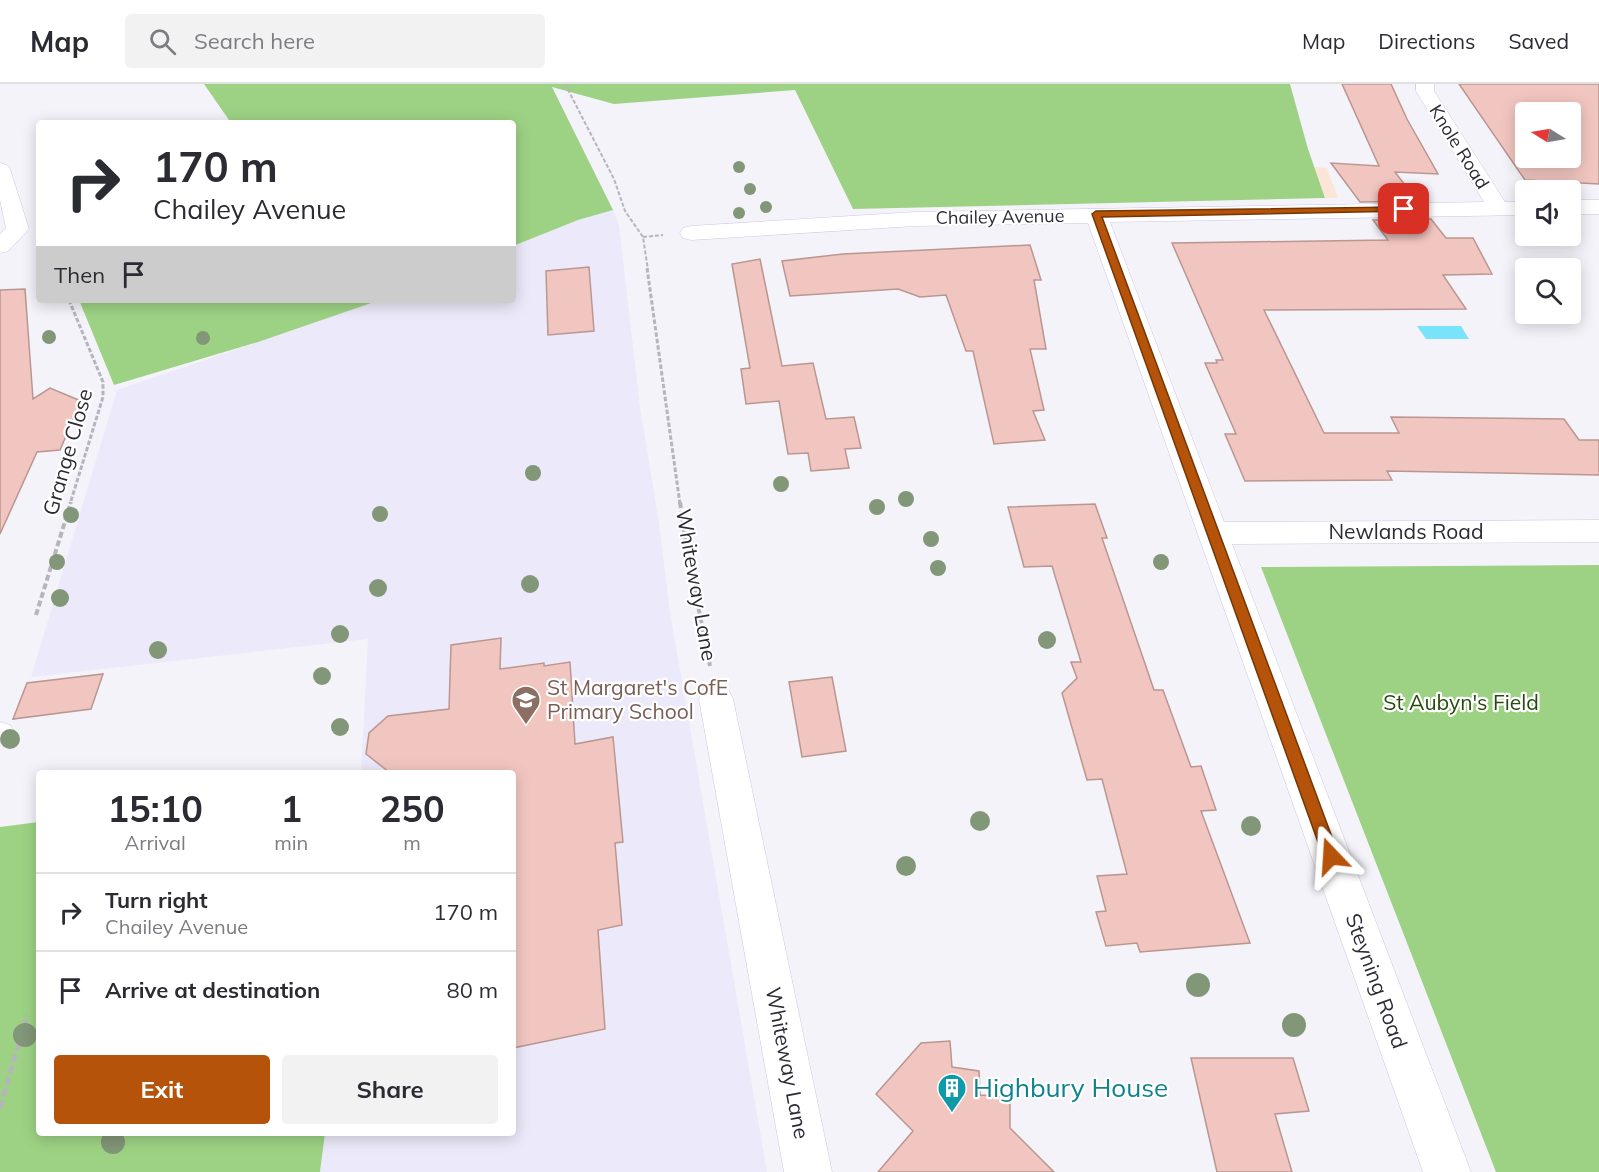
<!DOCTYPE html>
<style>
:root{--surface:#fff;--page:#f2f2f3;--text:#2b2b33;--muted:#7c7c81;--line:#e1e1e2;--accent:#b45309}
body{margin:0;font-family:Mulish,sans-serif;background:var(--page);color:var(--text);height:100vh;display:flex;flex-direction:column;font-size:22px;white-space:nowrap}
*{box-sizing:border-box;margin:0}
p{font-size:20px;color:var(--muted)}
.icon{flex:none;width:33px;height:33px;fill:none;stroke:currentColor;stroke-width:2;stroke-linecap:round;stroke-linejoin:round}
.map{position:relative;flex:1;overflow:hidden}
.drawer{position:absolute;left:36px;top:686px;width:480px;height:366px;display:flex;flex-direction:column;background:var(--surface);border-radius:6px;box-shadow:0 3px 15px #0003}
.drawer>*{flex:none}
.hud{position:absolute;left:36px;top:36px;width:480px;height:183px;border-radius:6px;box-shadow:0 3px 15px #0003;background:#fff;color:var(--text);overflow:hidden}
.needle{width:39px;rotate:281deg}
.controls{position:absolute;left:1515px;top:18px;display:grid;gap:12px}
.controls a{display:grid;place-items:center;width:66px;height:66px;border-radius:6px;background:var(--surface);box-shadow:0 3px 15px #0003;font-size:30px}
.pin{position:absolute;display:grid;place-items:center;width:51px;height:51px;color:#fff;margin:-26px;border-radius:12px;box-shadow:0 3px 9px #0006}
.me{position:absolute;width:66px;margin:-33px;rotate:340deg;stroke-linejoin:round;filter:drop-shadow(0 0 4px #0008)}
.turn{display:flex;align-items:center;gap:21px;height:126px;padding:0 18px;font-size:27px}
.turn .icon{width:78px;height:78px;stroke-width:2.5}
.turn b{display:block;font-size:42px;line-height:51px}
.then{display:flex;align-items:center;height:57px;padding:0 18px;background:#0003;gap:12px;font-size:22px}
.eta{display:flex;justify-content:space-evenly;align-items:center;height:102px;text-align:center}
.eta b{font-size:36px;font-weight:700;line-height:42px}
.cta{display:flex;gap:12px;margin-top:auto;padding:12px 18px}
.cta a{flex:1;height:69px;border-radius:6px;background:var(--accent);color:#fff;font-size:24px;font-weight:700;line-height:69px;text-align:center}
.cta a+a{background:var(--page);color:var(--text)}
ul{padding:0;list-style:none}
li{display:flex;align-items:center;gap:18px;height:78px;padding:0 18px;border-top:2px solid var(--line)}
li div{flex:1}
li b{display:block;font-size:22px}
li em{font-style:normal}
header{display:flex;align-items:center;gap:36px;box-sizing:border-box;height:84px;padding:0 30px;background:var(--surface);border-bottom:2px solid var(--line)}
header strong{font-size:28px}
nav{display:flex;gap:33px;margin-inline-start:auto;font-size:21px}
.search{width:420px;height:54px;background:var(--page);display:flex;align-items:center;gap:15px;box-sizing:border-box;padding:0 21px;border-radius:6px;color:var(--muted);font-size:22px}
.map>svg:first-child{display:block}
.industrial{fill:#fbe5d8}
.built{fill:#ece9fa}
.green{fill:#9dd284}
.water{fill:#79e4f9}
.building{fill:#f2c6c0;stroke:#ba9691;stroke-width:1.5;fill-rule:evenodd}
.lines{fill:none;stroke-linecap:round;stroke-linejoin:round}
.service-casing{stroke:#ccc6e6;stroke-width:1}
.minor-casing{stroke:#ccc6e6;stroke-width:1}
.path-far3{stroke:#b6b4bd;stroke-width:2;stroke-dasharray:4 2;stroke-linecap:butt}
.path-far2{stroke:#b6b4bd;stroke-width:3;stroke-dasharray:4.5 2;stroke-linecap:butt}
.path-far1{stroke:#b6b4bd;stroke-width:4;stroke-dasharray:6 3;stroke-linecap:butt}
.path{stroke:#b6b4bd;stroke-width:4.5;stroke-dasharray:8 4;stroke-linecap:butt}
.service{fill:#fff;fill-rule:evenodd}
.minor{fill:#fff;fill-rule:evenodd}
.tree{fill:#829678}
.route{fill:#b45309;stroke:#753606;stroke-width:1.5}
.labels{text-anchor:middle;stroke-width:4.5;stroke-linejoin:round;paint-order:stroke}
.far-street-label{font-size:18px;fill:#2d2a36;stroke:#fff}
.street-label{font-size:21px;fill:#2d2a36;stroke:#fff}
.education-label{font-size:21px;fill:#785e54;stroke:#fff;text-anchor:start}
.park-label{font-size:21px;fill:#25490e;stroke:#fff}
.near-culture-label{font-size:26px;fill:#0d838f;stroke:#fff;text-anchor:start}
</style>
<header>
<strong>Map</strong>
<div class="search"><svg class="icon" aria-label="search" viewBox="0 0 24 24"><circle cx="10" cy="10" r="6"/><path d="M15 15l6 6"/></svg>Search here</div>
<nav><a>Map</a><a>Directions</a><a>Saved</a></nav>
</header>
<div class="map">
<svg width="1599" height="1088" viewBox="0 0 1599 1088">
<rect width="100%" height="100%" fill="#f4f3fa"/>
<path class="industrial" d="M 1314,83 L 1327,84 L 1338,114 L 1325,114 Z"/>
<path class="built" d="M 613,126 L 619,141 L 640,323 L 659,439 L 670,528 L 767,1088 L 320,1088 L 325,1049 L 513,1048 L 513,688 L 361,688 L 368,555 L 31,593 L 117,306 L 380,216 L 513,216 L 513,162 L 578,136 Z"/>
<path class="green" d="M 204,0 L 1290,0 L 1308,65 L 1325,114 L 853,125 L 795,6 L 614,20 L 552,3 L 613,126 L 578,136 L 513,162 L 513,39 L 231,39 Z
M 79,216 L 380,216 L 258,258 L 114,301 Z
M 1599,481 L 1599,1088 L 1496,1088 L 1261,483 Z
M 39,738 L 39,1048 L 325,1049 L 320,1088 L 0,1088 L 0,743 Z"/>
<path class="water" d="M 1417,242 L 1461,242 L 1469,255 L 1426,255 Z"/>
<path class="building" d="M 1342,0 L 1391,0 L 1407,35 L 1438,90 L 1395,88 L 1417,117 L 1360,118 L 1331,79 L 1379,82 Z
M 1459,0 L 1599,0 L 1599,100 L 1525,96 ZM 1526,28 L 1570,28 L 1570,74 L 1526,74 Z
M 1431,135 L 1446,154 L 1473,154 L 1492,190 L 1443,191 L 1466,225 L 1264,226 L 1324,349 L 1399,349 L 1391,333 L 1564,335 L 1579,356 L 1599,356 L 1599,391 L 1387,387 L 1392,396 L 1245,397 L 1225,350 L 1236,350 L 1205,279 L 1217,279 L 1216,276 L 1223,276 L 1172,159 L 1388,156 L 1373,136 Z
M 1030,161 L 1041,196 L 1034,196 L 1046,265 L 1030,265 L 1044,326 L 1033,327 L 1045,356 L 994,360 L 973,267 L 966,267 L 946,211 L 920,213 L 898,205 L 790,212 L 782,177 L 843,170 Z
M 760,175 L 782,282 L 813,279 L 826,335 L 854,333 L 861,364 L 845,365 L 849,384 L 811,387 L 808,369 L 788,370 L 779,317 L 746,320 L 741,285 L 750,284 L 732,180 Z
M 589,183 L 594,247 L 548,251 L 546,187 Z
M 25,205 L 33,315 L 50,304 L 81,317 L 60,366 L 37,368 L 0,450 L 0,206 Z
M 1095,420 L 1107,454 L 1102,454 L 1154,606 L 1163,606 L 1191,683 L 1201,682 L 1216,726 L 1201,727 L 1250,859 L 1140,868 L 1137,859 L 1106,862 L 1096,828 L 1106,827 L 1097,792 L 1127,790 L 1102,695 L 1087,696 L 1062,609 L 1077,594 L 1071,578 L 1081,578 L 1052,482 L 1024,483 L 1008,423 Z
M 501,554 L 500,585 L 544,579 L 544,582 L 570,578 L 575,660 L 613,653 L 623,758 L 615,759 L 622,841 L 598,846 L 605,945 L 513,964 L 513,688 L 389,688 L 366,670 L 369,649 L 388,632 L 449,625 L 451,561 Z
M 103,590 L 91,625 L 13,635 L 27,599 Z
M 832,593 L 846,667 L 802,673 L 789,598 Z
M 950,957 L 952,983 L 979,987 L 980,1011 L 1010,1013 L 1010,1044 L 1054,1088 L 878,1088 L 913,1047 L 876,1010 L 921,959 Z
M 1191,974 L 1293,974 L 1309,1027 L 1275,1030 L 1292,1088 L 1217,1088 Z"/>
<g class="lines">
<g class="service-casing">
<path id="service" d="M 0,638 L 10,641 L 14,647 L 10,653 L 0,656 Z"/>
</g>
<g class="minor-casing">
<path id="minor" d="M 1416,0 L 1434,0 L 1434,7 L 1505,118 L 1526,117 L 1526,131 L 1110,138 L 1224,438 L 1599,436 L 1599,458 L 1232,460 L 1471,1088 L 1423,1088 L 1088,139 L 915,142 L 691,156 L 683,154 L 680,149 L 683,144 L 691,142 L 915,128 L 1484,118 L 1416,7 Z
M 0,79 L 7,81 L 10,85 L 29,145 L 8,167 L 0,169 L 0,150 L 6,144 L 0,116 Z
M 1570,116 L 1599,116 L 1599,130 L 1570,130 Z
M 716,601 L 728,605 L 733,615 L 832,1088 L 784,1088 L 699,615 L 704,605 Z"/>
</g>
<path class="path-far3" d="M 565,0 L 614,95 L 625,127 L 643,153 L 648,186
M 643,153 L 663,151"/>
<path class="path-far2" d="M 647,184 L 680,420
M 69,216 L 103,298 L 103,313 L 70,420"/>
<path class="path-far1" d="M 680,418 L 686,461 L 710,582
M 36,531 L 71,418"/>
<path class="path" d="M 0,1024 L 27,931"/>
<use href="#service" class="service"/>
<use href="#minor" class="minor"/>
</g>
<g class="tree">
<circle cx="739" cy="83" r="6"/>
<circle cx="750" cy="105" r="6"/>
<circle cx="766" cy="123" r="6"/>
<circle cx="739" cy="129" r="6"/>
<circle cx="49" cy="253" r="7"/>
<circle cx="203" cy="254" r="7"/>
<circle cx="533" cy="389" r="8"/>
<circle cx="781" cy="400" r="8"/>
<circle cx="906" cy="415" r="8"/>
<circle cx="877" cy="423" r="8"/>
<circle cx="380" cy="430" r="8"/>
<circle cx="71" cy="431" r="8"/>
<circle cx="931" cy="455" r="8"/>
<circle cx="57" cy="478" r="8"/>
<circle cx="1161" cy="478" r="8"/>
<circle cx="938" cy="484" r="8"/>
<circle cx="530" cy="500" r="9"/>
<circle cx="378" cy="504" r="9"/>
<circle cx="60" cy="514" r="9"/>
<circle cx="340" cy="550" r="9"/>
<circle cx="1047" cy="556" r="9"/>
<circle cx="158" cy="566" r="9"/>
<circle cx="322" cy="592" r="9"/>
<circle cx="340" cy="643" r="9"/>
<circle cx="10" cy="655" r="10"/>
<circle cx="980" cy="737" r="10"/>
<circle cx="1251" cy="742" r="10"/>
<circle cx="906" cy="782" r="10"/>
<circle cx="1198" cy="901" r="12"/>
<circle cx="1294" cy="941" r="12"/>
<circle cx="25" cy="951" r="12"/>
<circle cx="113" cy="1058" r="12"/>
</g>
<path class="route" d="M 1404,123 L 1408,125 L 1407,127 L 1102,133 L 1339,772 L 1337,777 L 1331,780 L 1325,777 L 1323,772 L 1092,130 L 1096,127 Z"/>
<defs>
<g id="school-pin" transform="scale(1.5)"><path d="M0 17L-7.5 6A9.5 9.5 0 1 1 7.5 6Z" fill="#8d6e63" stroke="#fff"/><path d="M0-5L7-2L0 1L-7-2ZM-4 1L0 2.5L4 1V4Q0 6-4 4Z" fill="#fff"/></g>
<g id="building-pin" transform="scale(1.5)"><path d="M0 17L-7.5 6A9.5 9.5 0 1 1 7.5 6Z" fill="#0f9aa8" stroke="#fff"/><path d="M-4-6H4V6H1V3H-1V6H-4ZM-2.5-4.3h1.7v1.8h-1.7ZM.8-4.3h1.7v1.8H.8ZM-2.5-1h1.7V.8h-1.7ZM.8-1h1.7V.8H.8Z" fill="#fff"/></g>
</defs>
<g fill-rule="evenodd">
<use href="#school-pin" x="526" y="616"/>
<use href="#building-pin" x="952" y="1004"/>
</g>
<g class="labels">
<g class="far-street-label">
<text transform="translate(1459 63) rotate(58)" y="6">Knole Road</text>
<text transform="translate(1000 133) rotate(-1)" y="6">Chailey Avenue</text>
</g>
<g class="street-label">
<text transform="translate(68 368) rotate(-74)" y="7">Grange Close</text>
<text x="1406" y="455">Newlands Road</text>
<text transform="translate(696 501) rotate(80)" y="7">Whiteway Lane</text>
<text transform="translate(1376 897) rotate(70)" y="7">Steyning Road</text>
<text transform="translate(787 979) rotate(79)" y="7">Whiteway Lane</text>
</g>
<g class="education-label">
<text x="547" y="611">St Margaret's CofE<tspan x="547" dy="24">Primary School</tspan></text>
</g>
<g class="park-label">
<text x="1461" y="626">St Aubyn's Field</text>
</g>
<g class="near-culture-label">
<text x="973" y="1013">Highbury House</text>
</g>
</g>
</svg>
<div class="controls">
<a><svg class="needle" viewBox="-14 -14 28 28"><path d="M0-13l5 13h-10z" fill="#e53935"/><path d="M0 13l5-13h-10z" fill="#7c7c81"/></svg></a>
<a><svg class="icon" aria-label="sound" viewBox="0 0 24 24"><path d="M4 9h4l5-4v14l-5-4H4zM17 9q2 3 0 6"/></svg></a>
<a><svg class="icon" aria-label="search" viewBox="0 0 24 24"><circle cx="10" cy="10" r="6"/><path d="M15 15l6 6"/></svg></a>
</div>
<div class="pin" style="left:1404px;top:125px;background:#d93025"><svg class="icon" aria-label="arrive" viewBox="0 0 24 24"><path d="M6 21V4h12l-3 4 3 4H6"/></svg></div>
<svg class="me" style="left:1331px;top:772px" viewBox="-20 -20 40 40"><path d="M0-17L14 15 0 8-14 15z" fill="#b45309" stroke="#fff" stroke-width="4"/></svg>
<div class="hud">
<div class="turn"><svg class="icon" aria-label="right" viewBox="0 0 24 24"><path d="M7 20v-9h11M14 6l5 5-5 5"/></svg><div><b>170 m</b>Chailey Avenue</div></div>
<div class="then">Then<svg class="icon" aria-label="arrive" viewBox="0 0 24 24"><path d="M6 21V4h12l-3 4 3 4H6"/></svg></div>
</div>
<section class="drawer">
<div class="eta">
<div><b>15:10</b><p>Arrival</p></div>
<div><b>1</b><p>min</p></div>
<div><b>250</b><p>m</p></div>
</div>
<ul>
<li><svg class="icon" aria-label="right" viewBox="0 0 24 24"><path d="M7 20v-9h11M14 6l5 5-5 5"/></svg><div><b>Turn right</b><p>Chailey Avenue</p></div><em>170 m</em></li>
<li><svg class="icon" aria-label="arrive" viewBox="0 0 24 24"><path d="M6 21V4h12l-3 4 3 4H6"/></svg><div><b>Arrive at destination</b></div><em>80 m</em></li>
</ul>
<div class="cta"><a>Exit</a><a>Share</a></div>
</section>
</div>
